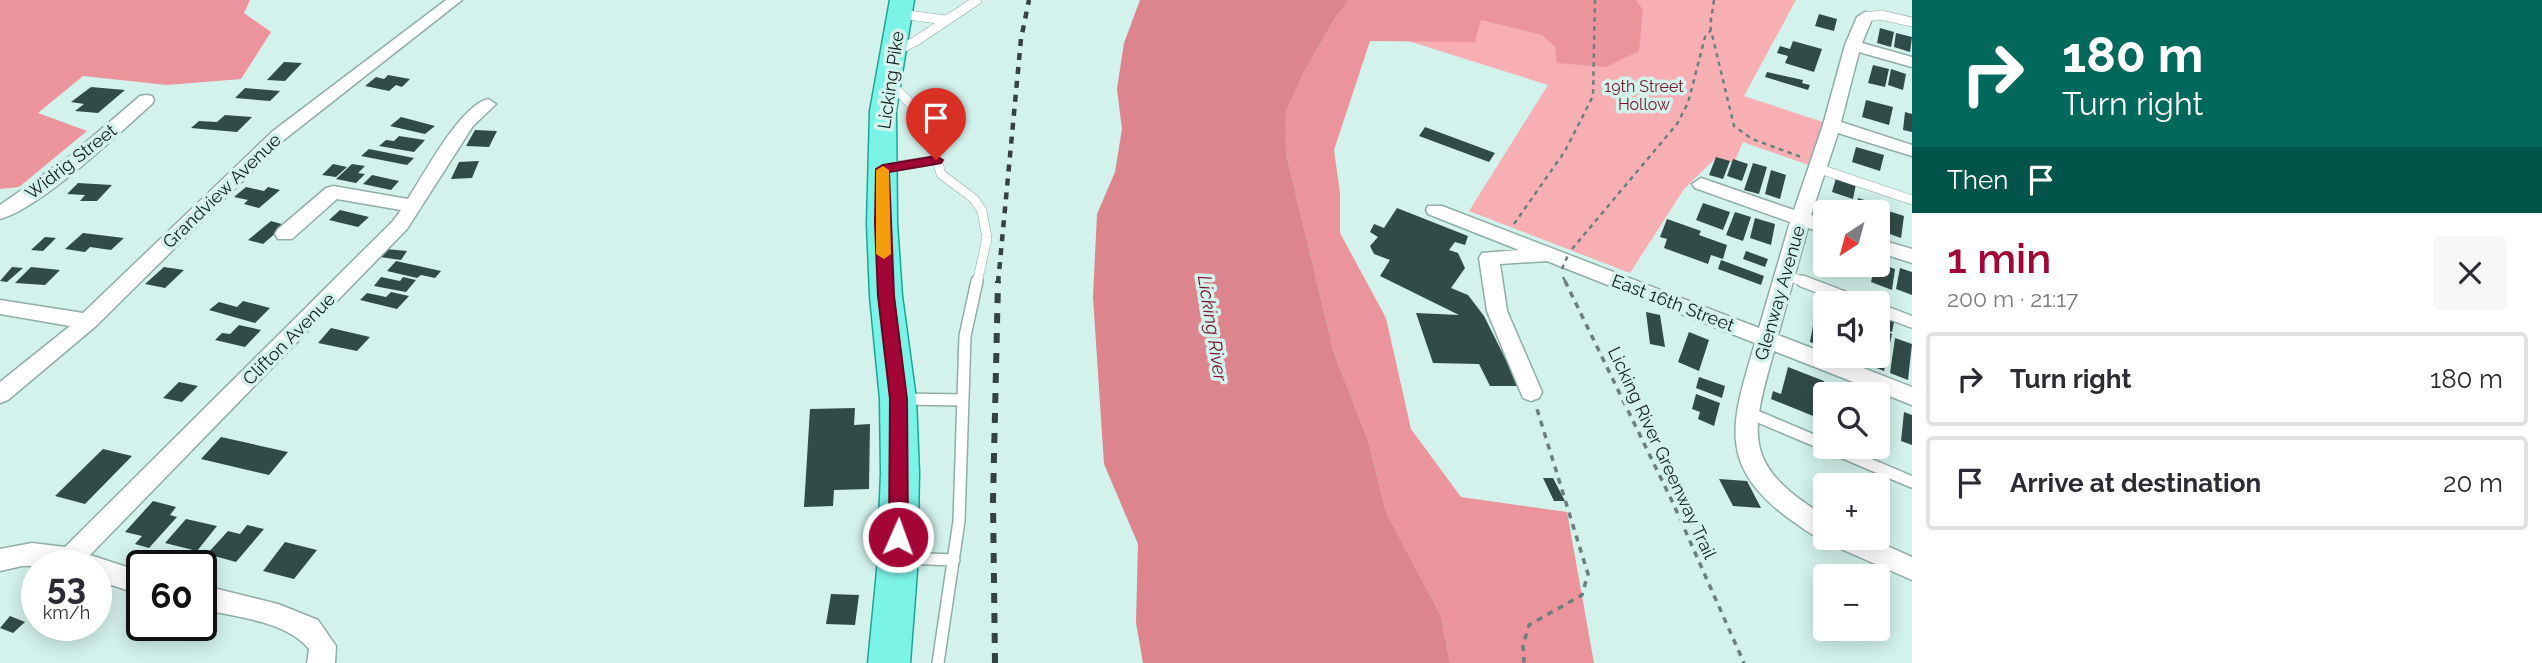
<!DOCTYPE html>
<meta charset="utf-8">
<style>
:root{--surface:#fff;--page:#f7f7f7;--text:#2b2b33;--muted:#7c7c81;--line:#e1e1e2;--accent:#a30537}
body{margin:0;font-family:Raleway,sans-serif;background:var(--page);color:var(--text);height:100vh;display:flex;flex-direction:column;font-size:26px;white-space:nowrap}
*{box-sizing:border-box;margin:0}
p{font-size:23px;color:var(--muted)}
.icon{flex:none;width:38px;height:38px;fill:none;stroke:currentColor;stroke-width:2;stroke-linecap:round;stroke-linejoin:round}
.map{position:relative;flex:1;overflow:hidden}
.side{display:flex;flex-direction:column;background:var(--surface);width:630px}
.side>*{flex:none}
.guide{background:#00695c;color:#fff;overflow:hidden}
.needle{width:46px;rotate:216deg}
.controls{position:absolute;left:1813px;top:200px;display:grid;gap:14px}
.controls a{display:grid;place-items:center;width:77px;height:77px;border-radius:7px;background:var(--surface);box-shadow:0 4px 18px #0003;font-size:35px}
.speed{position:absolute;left:21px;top:550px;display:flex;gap:14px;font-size:35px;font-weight:700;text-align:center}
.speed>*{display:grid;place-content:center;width:91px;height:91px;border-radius:50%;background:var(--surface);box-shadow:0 4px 18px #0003;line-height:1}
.speed small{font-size:18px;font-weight:400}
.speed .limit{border:4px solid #111;border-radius:10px;background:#fff;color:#111}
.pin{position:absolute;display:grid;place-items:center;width:60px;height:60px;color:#fff;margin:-72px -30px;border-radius:50% 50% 50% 0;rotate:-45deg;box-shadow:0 0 7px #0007}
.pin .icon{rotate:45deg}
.me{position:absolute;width:77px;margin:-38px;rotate:2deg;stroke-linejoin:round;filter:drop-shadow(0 0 5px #0008)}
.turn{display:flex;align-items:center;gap:24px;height:147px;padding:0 35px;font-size:32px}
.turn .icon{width:91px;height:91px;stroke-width:2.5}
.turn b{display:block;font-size:49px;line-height:60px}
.then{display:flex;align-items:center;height:66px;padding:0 35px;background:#0003;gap:14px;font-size:26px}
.round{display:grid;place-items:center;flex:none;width:74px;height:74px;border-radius:7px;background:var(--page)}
.headline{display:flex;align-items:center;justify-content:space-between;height:119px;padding:0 35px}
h1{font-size:42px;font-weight:600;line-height:52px;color:var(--accent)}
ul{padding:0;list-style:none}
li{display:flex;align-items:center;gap:21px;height:94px;margin:0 14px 10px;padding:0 21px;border:4px solid var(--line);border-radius:7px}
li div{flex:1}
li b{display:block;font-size:26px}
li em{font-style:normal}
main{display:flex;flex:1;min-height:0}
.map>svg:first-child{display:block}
.green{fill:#f7afb4}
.forest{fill:#ec949c}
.water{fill:#dc858d}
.building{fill:#314c48}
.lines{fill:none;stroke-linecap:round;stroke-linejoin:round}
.lane-far1-casing{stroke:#90ada8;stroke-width:10}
.lane-casing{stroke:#90ada8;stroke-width:14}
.street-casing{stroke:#90ada8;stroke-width:3}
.primary-casing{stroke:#1ea496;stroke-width:3}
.path-far1{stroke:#6b807c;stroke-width:2.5;stroke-dasharray:4.5 4.5;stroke-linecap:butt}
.path{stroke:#6b807c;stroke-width:3.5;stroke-dasharray:6 6;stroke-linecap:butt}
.lane-far1{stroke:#fff;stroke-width:9}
.lane{stroke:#fff;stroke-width:11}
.street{fill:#fff;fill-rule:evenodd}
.primary{fill:#7cf3e7;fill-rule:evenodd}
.rail-far1{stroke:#344340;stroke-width:4.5;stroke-dasharray:7 7;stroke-linecap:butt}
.rail{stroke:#344340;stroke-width:6;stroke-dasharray:10 10;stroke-linecap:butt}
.path-bridge{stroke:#6b807c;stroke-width:2.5;stroke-dasharray:4.5 4.5;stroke-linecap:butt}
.route{fill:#a30537;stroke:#6a0324;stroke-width:2}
.slow{fill:#f59e0b}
.labels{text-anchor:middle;stroke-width:7;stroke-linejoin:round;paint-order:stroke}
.far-park-label{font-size:16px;fill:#7a122b;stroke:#d3f2ec}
.street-label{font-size:18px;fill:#131f1d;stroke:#d3f2ec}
.water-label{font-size:19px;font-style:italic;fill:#79102a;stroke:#d3f2ec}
</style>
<main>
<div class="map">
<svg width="1912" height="663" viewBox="0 0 1912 663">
<rect width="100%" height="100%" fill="#d3f2ec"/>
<path class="green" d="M 1349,0 L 1796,0 L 1744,96 L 1832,125 L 1817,168 L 1743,142 L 1734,163 L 1717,157 L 1684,189 L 1630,273 L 1469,211 L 1548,85 L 1335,18 Z"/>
<path class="forest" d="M 0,0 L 250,0 L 244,13 L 271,32 L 241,79 L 167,85 L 83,76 L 38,113 L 87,131 L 19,187 L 0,189 Z
M 1349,0 L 1636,0 L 1643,10 L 1639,51 L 1606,67 L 1557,63 L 1555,47 L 1542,35 L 1481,20 L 1475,42 L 1370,41 L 1334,150 L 1340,193 L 1340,233 L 1386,318 L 1411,429 L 1461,497 L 1567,512 L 1594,663 L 1450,663 L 1441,616 L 1386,512 L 1368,440 L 1334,353 L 1286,153 L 1284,114 L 1303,74 L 1335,18 Z"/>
<path class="water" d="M 1140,0 L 1349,0 L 1335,18 L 1303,74 L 1285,113 L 1286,153 L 1334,353 L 1368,440 L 1386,512 L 1441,616 L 1450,663 L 1143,663 L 1136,623 L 1138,544 L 1104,464 L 1093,297 L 1097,214 L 1115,172 L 1122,129 L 1117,89 L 1124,43 Z"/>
<path class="building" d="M 1819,14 L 1837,19 L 1834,31 L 1815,26 Z
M 1880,28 L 1894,32 L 1891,47 L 1877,43 Z
M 1896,33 L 1912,37 L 1910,52 L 1894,47 Z
M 1793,41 L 1822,49 L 1814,72 L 1785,63 L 1788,56 L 1777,53 L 1780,46 L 1790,49 Z
M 284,62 L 302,63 L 285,81 L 267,80 Z
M 1873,65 L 1889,69 L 1885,87 L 1868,83 Z
M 1891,69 L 1906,74 L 1903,90 L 1888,85 Z
M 1767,72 L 1803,80 L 1802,83 L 1810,85 L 1808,90 L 1765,77 Z
M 388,75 L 410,79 L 402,87 L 396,85 L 389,91 L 365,86 L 376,77 L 384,79 Z
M 91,87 L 125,90 L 98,113 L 75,111 L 84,104 L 71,102 Z
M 245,88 L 280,91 L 270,101 L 235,98 Z
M 1866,100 L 1893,107 L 1889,125 L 1862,117 Z
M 1905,112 L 1912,114 L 1912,132 L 1903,130 Z
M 225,115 L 252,117 L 237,132 L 191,128 L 199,121 L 217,122 Z
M 401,117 L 435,126 L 425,134 L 390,126 Z
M 1425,127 L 1495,153 L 1489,162 L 1419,136 Z
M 475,130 L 497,131 L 489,147 L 466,146 Z
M 399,136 L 425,140 L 414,152 L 379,146 L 386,140 L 394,141 Z
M 1856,147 L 1884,155 L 1880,171 L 1852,162 Z
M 369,149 L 414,158 L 407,165 L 361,156 Z
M 1716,157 L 1730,161 L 1723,179 L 1709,175 Z
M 1733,159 L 1748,164 L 1742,181 L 1727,176 Z
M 479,161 L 472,178 L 451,179 L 459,162 Z
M 1753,163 L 1767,167 L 1759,194 L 1744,190 Z
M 333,164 L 347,167 L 336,177 L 322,175 Z
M 352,164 L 365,166 L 358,173 L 365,174 L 356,183 L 336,179 Z
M 1771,170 L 1786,175 L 1780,199 L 1765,194 Z
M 372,175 L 399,181 L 391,190 L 363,184 Z
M 1836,178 L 1856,184 L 1853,199 L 1832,192 Z
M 78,183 L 112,185 L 97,201 L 80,201 L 85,195 L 67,194 Z
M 246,187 L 264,191 L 268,187 L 280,190 L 259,208 L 244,204 L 248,200 L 234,197 Z
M 1858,198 L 1874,203 L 1873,212 L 1856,212 Z
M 1703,203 L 1730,212 L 1723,230 L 1696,220 Z
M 1876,207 L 1904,216 L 1901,238 L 1887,233 L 1889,221 L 1878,217 Z
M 1397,208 L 1468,236 L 1465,245 L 1455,242 L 1449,250 L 1458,253 L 1465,268 L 1451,288 L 1468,295 L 1484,316 L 1519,386 L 1490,386 L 1479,364 L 1433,363 L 1416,313 L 1459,315 L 1380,276 L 1390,260 L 1374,254 L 1370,246 L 1378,237 L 1370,232 L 1374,224 L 1384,228 Z
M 340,210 L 369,217 L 358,227 L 329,220 Z
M 1735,212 L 1751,217 L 1743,241 L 1726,235 Z
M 1755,218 L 1775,224 L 1771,245 L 1750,238 Z
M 1667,219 L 1701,231 L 1699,235 L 1727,245 L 1723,259 L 1711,255 L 1708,264 L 1664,248 L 1667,239 L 1660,237 Z
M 271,221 L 285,225 L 263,244 L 248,240 Z
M 83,233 L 124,238 L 111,250 L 90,247 L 85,252 L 65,249 Z
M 45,237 L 56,238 L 43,251 L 31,250 Z
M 386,249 L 407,251 L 401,260 L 380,257 Z
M 1746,251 L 1768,259 L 1765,267 L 1743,259 Z
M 1721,260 L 1764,276 L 1761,285 L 1718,269 Z
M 396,261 L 441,271 L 435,278 L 421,275 L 417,278 L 387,271 Z
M 1878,263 L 1895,269 L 1892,290 L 1871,282 L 1875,264 Z
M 1845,264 L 1864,264 L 1862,275 L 1844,269 Z
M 12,267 L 23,268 L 7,282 L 0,281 Z
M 31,267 L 60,270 L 45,285 L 15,283 Z
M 164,267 L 184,270 L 165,288 L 145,284 Z
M 1900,268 L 1912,272 L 1912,295 L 1896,289 Z
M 381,277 L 400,281 L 403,277 L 416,280 L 406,292 L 374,286 Z
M 391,292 L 409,296 L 397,309 L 360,300 L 367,293 L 386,297 Z
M 243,301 L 270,308 L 255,323 L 209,310 L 219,302 L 237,307 Z
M 1816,309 L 1825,313 L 1825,347 L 1810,342 Z
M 1646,312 L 1660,315 L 1665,347 L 1650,344 Z
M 1878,316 L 1894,322 L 1892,332 L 1878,327 Z
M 239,325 L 261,330 L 245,347 L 215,340 L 222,333 L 230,334 Z
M 331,328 L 370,337 L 357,351 L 318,343 Z
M 1878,328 L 1892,334 L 1884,371 L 1867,364 L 1869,355 L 1878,355 Z
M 1689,332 L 1709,340 L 1699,371 L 1678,362 Z
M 1895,338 L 1912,344 L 1908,380 L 1890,373 Z
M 1788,367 L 1824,381 L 1819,404 L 1825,407 L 1823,420 L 1771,399 L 1773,391 L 1781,394 Z
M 1699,377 L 1725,386 L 1722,398 L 1696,388 Z
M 179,382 L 198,386 L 182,402 L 163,398 Z
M 1696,394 L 1720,403 L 1714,426 L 1698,419 L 1700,412 L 1692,409 Z
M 855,408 L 854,425 L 870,424 L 869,489 L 834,490 L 833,506 L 804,507 L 810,409 Z
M 1904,412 L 1912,415 L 1912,445 L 1901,441 Z
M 221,437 L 288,452 L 269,475 L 201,459 Z
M 103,449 L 132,456 L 85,504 L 55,496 Z
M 1543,478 L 1553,478 L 1565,501 L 1554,501 Z
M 1719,479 L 1747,481 L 1761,508 L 1733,506 Z
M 153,501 L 176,507 L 170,515 L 177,517 L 149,548 L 135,544 L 142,536 L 125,532 Z
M 186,519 L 217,526 L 197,551 L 165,543 Z
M 247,525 L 264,529 L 236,562 L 207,554 L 228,531 L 240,534 Z
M 285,542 L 317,550 L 294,579 L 263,571 Z
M 831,594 L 859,595 L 855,625 L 826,624 Z
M 10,616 L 25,622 L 13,633 L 0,628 Z"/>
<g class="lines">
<g class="lane-far1-casing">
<path id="lane-far1" d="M 900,14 L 946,20
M 1865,17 L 1881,15 L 1912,22
M 896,51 L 916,41 L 977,0
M 889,82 L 913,106 L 928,126 L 941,174 L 974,199 L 982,211 L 987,238 L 977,283
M 885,168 L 936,160
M 1817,168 L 1912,200
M 1786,275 L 1807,283"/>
</g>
<g class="lane-casing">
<path id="lane" d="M 1802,281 L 1860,303
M 1878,309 L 1912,322
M 903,399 L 963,400
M 1747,412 L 1825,445
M 1827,446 L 1912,482
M 904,558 L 954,560
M 938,663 L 959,521 L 965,336 L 977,281"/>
</g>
<g class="street-casing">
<path id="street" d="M 446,0 L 462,0 L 285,139 L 96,326 L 8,400 L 0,403 L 0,382 L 70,326 L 0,314 L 0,300 L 83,313 L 273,131 Z
M 1865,12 L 1873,17 L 1862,43 L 1912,57 L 1912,67 L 1859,52 L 1841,122 L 1912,145 L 1912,156 L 1838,133 L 1811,215 L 1825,220 L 1825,233 L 1808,228 L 1778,335 L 1912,387 L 1912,405 L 1774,351 C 1750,436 1742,465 1825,516 L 1825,537 L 1867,537 L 1912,557 L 1912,580 L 1832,545 L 1829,538 C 1816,541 1802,527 1791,520 C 1715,465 1732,421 1755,343 L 1547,261 L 1500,264 L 1507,311 L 1542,392 L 1539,398 L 1531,401 L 1523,398 L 1487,311 L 1479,258 L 1482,253 L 1519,250 L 1428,214 L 1426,210 L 1428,206 L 1442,206 L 1759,328 L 1790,222 L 1695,188 L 1692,184 L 1701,178 L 1794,210 L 1823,125 L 1845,45 L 1857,17 Z
M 146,95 L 152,96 L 154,100 L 152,104 C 118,134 41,208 0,219 L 0,205 L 70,156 L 140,96 Z
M 488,99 L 496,104 L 473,126 L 407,229 L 90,555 L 142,572 L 142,595 L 96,580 L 96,565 L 22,566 L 0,571 L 0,549 L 32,543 L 65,547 L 393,221 L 401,210 L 337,199 L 292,239 L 278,239 L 275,234 L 278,229 L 326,188 L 333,186 L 408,199 C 424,174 460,106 488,99 Z
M 1878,239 L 1912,249 L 1912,263 L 1878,252 Z
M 201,585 L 278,604 L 318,620 L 336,646 L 335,663 L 307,663 L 309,649 C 286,621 236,617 201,609 Z"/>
</g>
<g class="primary-casing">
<path id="primary" d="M 890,0 L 914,0 L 896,111 L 897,223 L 902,296 L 916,399 L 919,473 L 917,571 L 910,663 L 868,663 L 877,571 L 881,473 L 880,399 L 870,296 L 867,223 L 870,111 Z"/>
</g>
<path class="path-far1" d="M 1714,0 L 1710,26 L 1734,126 L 1752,139 L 1804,158
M 1514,224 L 1565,151 L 1593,96 L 1595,0
M 1572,249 L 1677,124 L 1688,103 L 1705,37 L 1711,30
M 1563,277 L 1566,283"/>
<path class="path" d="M 1565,281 L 1673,503 L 1744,663
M 1524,663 L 1523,646 L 1529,625 L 1582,595 L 1588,574 L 1537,409"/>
<use href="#lane-far1" class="lane-far1"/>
<use href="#lane" class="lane"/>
<use href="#street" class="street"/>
<use href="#primary" class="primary"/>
<path class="rail-far1" d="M 998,283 L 1021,39 L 1029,0"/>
<path class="rail" d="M 995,663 L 993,501 L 998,281"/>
<path class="path-bridge" d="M 1562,269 L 1568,255"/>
</g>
<path class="route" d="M 936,156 L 943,160 L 941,163 L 889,172 L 894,296 L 907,399 L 908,537 L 905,542 L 898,545 L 891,542 L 889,537 L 890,399 L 878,296 L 875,223 L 876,169 L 883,165 Z"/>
<path class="slow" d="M 883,166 L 889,170 L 891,254 L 884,259 L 876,254 L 876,170 Z"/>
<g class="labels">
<g class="far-park-label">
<text x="1644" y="92">19th Street<tspan x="1644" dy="18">Hollow</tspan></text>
</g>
<g class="street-label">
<text transform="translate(891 80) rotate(-82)" y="6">Licking Pike</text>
<text transform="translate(71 162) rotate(-38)" y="6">Widrig Street</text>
<text transform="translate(222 191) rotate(-44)" y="6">Grandview Avenue</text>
<text transform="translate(1780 293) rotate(-74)" y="6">Glenway Avenue</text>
<text transform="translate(1673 303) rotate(21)" y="6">East 16th Street</text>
<text transform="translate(289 339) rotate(-45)" y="6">Clifton Avenue</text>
<text transform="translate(1662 453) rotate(65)" y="6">Licking River Greenway Trail</text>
</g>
<g class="water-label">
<text transform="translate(1213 328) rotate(81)" y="7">Licking River</text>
</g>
</g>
</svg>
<div class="controls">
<a><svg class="needle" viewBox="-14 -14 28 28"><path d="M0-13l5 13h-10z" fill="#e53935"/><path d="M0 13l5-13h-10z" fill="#7c7c81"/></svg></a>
<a><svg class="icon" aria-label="sound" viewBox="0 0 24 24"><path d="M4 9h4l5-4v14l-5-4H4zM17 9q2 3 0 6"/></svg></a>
<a><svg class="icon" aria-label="search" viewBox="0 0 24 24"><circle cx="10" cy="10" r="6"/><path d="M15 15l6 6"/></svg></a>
<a>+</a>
<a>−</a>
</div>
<div class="speed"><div>53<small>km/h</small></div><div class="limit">60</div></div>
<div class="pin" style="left:936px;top:160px;background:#d93025"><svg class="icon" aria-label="arrive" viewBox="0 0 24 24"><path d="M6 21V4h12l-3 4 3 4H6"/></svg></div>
<svg class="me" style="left:898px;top:537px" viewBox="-20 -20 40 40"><circle r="17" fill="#a30537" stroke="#fff" stroke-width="3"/><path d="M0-11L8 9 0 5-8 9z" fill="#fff"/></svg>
</div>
<section class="side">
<div class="guide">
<div class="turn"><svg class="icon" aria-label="right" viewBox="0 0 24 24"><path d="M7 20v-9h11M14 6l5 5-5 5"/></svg><div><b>180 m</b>Turn right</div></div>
<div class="then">Then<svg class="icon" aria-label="arrive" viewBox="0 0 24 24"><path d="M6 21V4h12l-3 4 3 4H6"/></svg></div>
</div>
<div class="headline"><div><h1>1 min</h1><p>200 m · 21:17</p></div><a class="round"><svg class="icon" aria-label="close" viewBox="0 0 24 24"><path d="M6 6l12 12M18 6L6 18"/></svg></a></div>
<ul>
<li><svg class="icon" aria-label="right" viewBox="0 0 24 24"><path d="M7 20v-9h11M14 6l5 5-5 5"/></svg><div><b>Turn right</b></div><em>180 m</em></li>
<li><svg class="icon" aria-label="arrive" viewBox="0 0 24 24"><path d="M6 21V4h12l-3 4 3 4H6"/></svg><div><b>Arrive at destination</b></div><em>20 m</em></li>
</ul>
</section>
</main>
